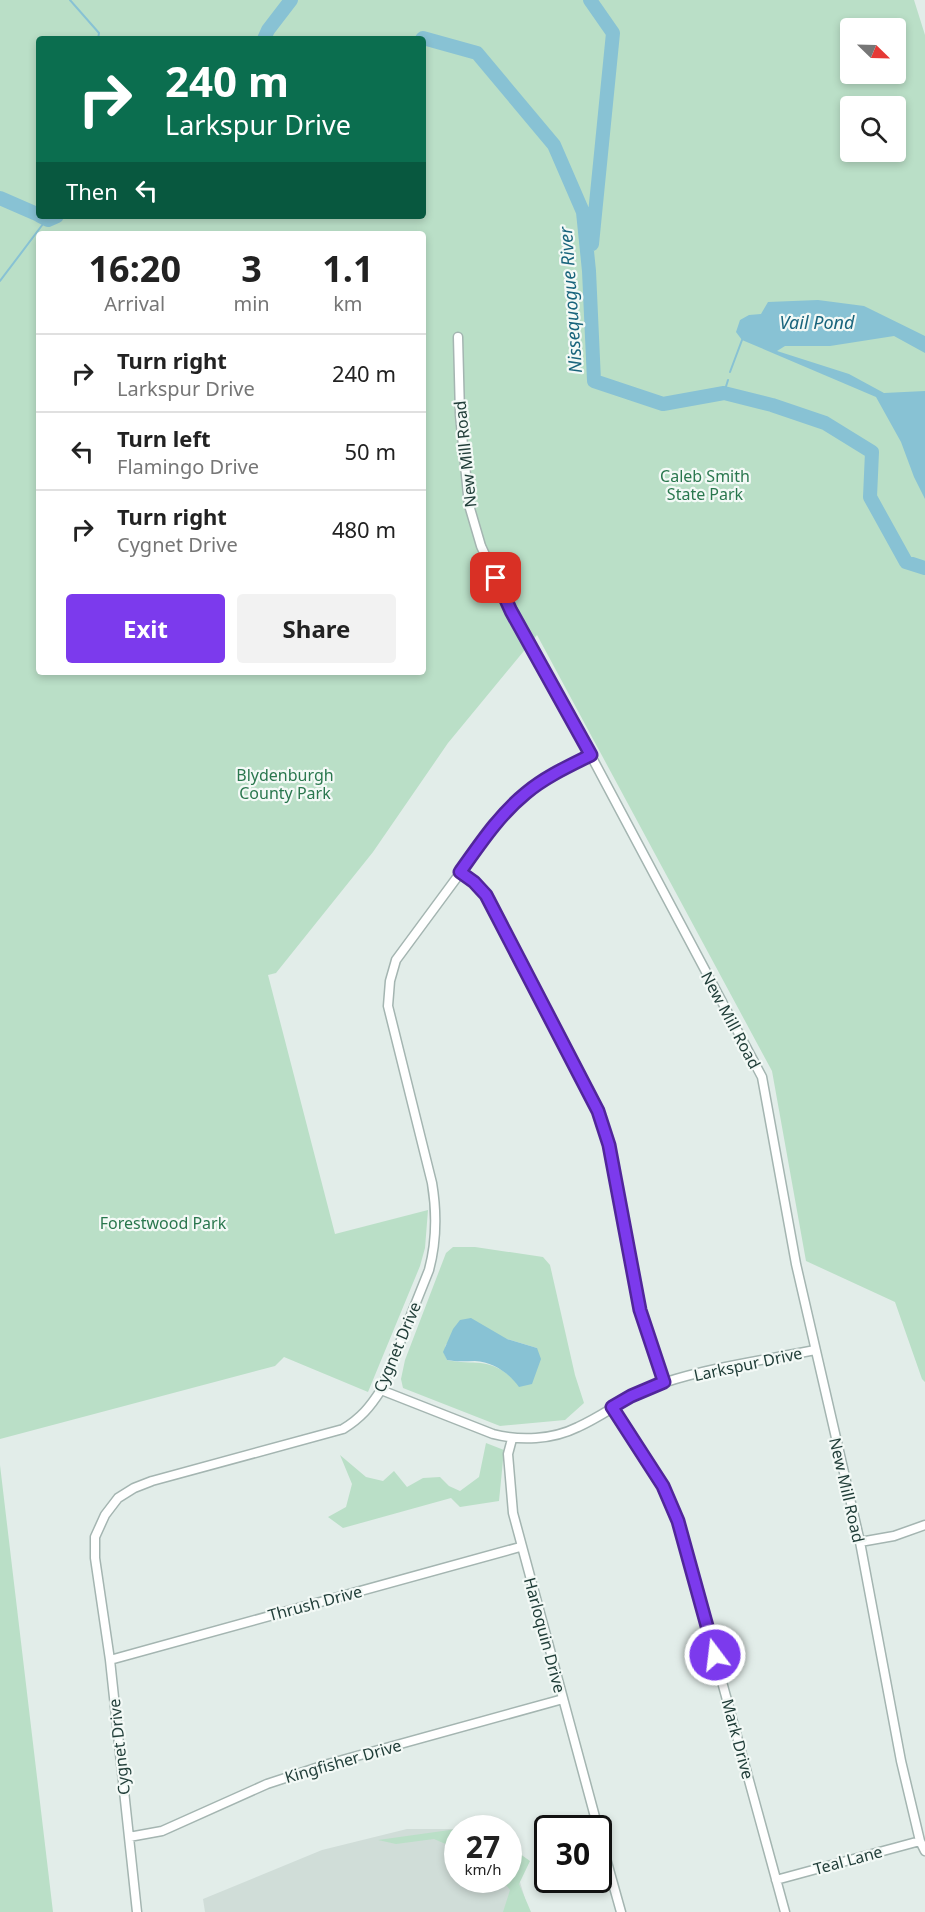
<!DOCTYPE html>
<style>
:root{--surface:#fff;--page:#f2f2f2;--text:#222;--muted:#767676;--line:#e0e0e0;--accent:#7c3aed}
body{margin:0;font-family:"Noto Sans",sans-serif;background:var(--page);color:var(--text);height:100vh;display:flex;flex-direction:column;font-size:22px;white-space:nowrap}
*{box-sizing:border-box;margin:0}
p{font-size:20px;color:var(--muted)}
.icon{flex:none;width:33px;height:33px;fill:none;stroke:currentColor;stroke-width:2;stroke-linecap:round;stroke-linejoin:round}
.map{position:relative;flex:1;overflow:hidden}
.side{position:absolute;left:36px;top:231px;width:390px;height:444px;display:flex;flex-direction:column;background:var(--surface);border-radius:6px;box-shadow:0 3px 9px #0003}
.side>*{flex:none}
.banner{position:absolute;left:36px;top:36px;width:390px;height:183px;border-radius:6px;box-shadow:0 3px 9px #0003;background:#0b6e4f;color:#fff;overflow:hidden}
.needle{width:39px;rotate:113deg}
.fabs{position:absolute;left:840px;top:18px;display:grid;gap:12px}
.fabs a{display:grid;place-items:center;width:66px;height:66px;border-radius:6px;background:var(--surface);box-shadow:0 3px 9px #0003;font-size:30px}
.speed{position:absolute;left:444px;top:1815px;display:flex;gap:12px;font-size:30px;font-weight:700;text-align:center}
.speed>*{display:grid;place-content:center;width:78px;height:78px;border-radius:50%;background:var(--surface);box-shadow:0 3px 9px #0003;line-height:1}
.speed small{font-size:15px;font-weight:400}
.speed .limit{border:3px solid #111;border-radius:9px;background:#fff;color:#111}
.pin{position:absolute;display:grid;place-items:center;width:51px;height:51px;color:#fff;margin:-26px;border-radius:12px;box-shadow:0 3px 9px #0006}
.me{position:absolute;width:66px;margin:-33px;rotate:345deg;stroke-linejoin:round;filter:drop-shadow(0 0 4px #0008)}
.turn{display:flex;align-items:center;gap:21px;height:126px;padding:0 30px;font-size:27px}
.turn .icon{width:78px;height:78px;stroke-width:2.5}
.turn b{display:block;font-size:42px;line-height:51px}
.then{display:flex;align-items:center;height:57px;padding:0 30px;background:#0003;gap:12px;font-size:22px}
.eta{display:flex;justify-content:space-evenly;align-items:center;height:102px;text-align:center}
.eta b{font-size:36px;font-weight:700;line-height:42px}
.cta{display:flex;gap:12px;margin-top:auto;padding:12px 30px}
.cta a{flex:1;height:69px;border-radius:6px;background:var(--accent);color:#fff;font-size:24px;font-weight:700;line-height:69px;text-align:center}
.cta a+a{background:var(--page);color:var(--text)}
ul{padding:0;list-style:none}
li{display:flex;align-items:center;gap:18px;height:78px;padding:0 30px;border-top:2px solid var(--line)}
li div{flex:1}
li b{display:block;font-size:22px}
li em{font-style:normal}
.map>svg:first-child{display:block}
.built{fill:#d0ddd8}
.green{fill:#badfc7;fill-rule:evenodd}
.water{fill:#88c2d4}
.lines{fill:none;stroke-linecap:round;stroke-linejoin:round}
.stream{stroke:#88c2d4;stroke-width:2}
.river{stroke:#88c2d4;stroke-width:14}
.minor-casing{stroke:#a4b5b1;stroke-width:11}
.minor{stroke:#fff;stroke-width:8}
.route-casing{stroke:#51269a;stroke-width:15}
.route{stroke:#7c3aed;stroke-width:10}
.labels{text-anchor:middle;stroke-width:4.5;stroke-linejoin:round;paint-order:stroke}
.street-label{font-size:16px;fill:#213e39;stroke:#f3f9f6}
.park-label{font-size:16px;fill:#2a774e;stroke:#f3f9f6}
.water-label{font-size:18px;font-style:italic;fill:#19647c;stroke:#f3f9f6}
</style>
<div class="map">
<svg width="925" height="1912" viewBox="0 0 925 1912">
<rect width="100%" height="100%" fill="#e2ede9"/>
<path class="built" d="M 407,1829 L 457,1829 L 458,1880 L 508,1880 L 509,1845 L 529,1912 L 205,1912 L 203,1899 L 322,1850 Z"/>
<path class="green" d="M 0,0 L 914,0 L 925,35 L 925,1382 L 922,1379 L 895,1302 L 806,1261 L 772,1071 L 537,635 L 448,743 L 373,852 L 276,973 L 268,975 L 335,1234 L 428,1210 L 425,1248 L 420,1266 L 368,1392 L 284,1357 L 275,1366 L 0,1439 ZM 850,28 L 896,28 L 896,74 L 850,74 ZM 39,39 L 423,39 L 423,216 L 39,216 ZM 850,106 L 896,106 L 896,152 L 850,152 ZM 39,234 L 423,234 L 423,672 L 39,672 Z
M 453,1247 L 475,1247 L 543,1257 L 550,1265 L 575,1375 L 584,1403 L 565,1420 L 500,1426 L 403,1388 L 401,1379 L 405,1360 L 446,1253 ZM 507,1339 L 537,1348 L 537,1369 L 534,1375 L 514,1380 C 489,1356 476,1366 447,1360 L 444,1353 L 446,1344 Z
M 486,1443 L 504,1450 L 499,1501 L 460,1507 L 451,1498 L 343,1528 L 328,1517 L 346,1507 L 352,1484 L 340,1455 L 366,1477 L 383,1481 L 394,1471 L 407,1487 L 423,1478 L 440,1477 L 449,1486 L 460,1491 L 479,1477 Z
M 0,1465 L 53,1912 L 0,1912 Z
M 457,1829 L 457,1849 L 434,1839 L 396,1844 L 378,1840 Z
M 509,1846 L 530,1861 L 519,1884 L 531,1912 L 503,1912 L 510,1890 L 502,1880 L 508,1880 Z"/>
<path class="water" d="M 818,300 L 864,306 L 925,336 L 925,353 L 894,336 L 830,346 L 785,346 L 777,351 L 849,374 L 884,393 L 925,391 L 925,499 L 914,477 L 901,442 L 876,397 L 742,340 L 736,332 L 740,320 L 749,315 L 761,314 L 768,302 Z
M 471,1318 L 507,1339 L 537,1348 L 541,1359 L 532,1384 L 519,1387 C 509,1373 493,1362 475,1361 C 465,1361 457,1362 447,1360 L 443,1352 L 453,1329 L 460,1320 Z"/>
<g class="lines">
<path class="stream" d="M 70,0 L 99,33 L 98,39
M 0,281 L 49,216
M 730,372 L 742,340
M 724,393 L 728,380"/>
<path class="river" d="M 590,0 L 613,33 L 592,244
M 264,39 L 268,30 L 291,0
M 422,39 L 423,38 L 477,53 L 554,145 L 583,212 L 589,271 L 594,381 L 663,404 L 724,393 L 772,405 L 825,423 L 872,452 L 870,497 L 906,562 L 925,568
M 0,198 L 39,215
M 40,216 L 48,220 L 57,216"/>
<g class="minor-casing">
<path id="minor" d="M 458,337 L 460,415 L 469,505 L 481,546 L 511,611 L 572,720 L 762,1077 L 796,1264 L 860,1542 L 901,1761 L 920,1841 L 925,1851
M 460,872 L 474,882 L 486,895 L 598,1111 L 609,1145 L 640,1310 L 664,1382
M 381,1390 L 493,1434 C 520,1441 552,1440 578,1427 C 607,1414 631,1393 663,1383 C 712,1367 765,1360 815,1350
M 612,1407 L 663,1486 L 678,1521 L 785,1912
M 512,1439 L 508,1454 L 513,1513 L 598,1828
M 860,1542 L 894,1536 L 925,1525
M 110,1660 L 520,1547
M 598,1830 L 621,1912
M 129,1837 L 162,1831 L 267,1784 L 328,1764 L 563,1699
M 776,1880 L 920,1841
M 137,1912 L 110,1660 L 95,1558 L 95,1537 L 105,1515 L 118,1498 L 134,1488 L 152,1481 L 343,1429 C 361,1418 370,1407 381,1390 L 429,1270 C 437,1240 437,1213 432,1183 L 388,1006 L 390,981 L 396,960 L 503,815 L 526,792 L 552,775 L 591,755"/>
</g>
<use href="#minor" class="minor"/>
</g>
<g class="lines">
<g class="route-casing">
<path id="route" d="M 496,578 L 511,611 L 591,755 C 569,766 545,777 526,793 C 499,815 480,844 460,872 L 474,882 L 486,895 L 598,1111 L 609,1145 L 640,1310 L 664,1382 L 631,1396 L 612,1407 L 663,1486 L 678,1521 L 715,1655"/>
</g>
<use href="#route" class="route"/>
</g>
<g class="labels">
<g class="street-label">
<text transform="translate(465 454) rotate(-96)" y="6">New Mill Road</text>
<text transform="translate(731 1020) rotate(62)" y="6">New Mill Road</text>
<text transform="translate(397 1347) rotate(-67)" y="6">Cygnet Drive</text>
<text transform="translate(748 1364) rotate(-12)" y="6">Larkspur Drive</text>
<text transform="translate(847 1490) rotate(77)" y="6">New Mill Road</text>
<text transform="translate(315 1603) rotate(-15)" y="6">Thrush Drive</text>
<text transform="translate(545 1635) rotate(75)" y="6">Harloquin Drive</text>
<text transform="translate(738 1739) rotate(75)" y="6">Mark Drive</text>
<text transform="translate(119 1747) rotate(-96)" y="6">Cygnet Drive</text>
<text transform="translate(343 1761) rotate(-16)" y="6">Kingfisher Drive</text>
<text transform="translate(848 1860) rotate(-15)" y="6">Teal Lane</text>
</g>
<g class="park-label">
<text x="705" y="482">Caleb Smith<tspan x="705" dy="18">State Park</tspan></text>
<text x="285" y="781">Blydenburgh<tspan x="285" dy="18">County Park</tspan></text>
<text x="163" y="1229">Forestwood Park</text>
</g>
<g class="water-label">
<text transform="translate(571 300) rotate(-94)" y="6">Nissequogue River</text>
<text x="817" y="329">Vail Pond</text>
</g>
</g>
</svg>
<div class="fabs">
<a><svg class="needle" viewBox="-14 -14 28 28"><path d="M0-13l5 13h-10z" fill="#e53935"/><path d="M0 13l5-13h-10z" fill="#767676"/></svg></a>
<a><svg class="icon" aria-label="search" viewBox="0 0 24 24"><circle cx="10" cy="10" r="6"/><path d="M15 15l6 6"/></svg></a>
</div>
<div class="speed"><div>27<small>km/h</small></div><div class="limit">30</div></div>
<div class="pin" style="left:496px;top:578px;background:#d93025"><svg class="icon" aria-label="arrive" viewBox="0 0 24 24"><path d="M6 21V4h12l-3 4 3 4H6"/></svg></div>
<svg class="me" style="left:715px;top:1655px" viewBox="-20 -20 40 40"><circle r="17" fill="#7c3aed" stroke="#fff" stroke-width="3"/><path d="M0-11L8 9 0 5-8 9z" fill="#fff"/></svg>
<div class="banner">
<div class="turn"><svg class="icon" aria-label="right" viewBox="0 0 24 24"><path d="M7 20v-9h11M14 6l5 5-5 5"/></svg><div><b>240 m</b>Larkspur Drive</div></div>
<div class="then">Then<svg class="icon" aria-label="left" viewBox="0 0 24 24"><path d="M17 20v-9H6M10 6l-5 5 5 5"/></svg></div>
</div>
<section class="side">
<div class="eta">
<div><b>16:20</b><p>Arrival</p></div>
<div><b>3</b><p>min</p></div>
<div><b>1.1</b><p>km</p></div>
</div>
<ul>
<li><svg class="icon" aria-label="right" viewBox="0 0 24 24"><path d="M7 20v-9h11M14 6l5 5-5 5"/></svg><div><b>Turn right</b><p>Larkspur Drive</p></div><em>240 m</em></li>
<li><svg class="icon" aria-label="left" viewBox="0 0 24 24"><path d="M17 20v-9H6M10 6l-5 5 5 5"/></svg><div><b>Turn left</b><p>Flamingo Drive</p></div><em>50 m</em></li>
<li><svg class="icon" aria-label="right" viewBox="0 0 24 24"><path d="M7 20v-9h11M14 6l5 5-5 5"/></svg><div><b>Turn right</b><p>Cygnet Drive</p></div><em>480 m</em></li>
</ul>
<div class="cta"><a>Exit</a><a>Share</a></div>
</section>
</div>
